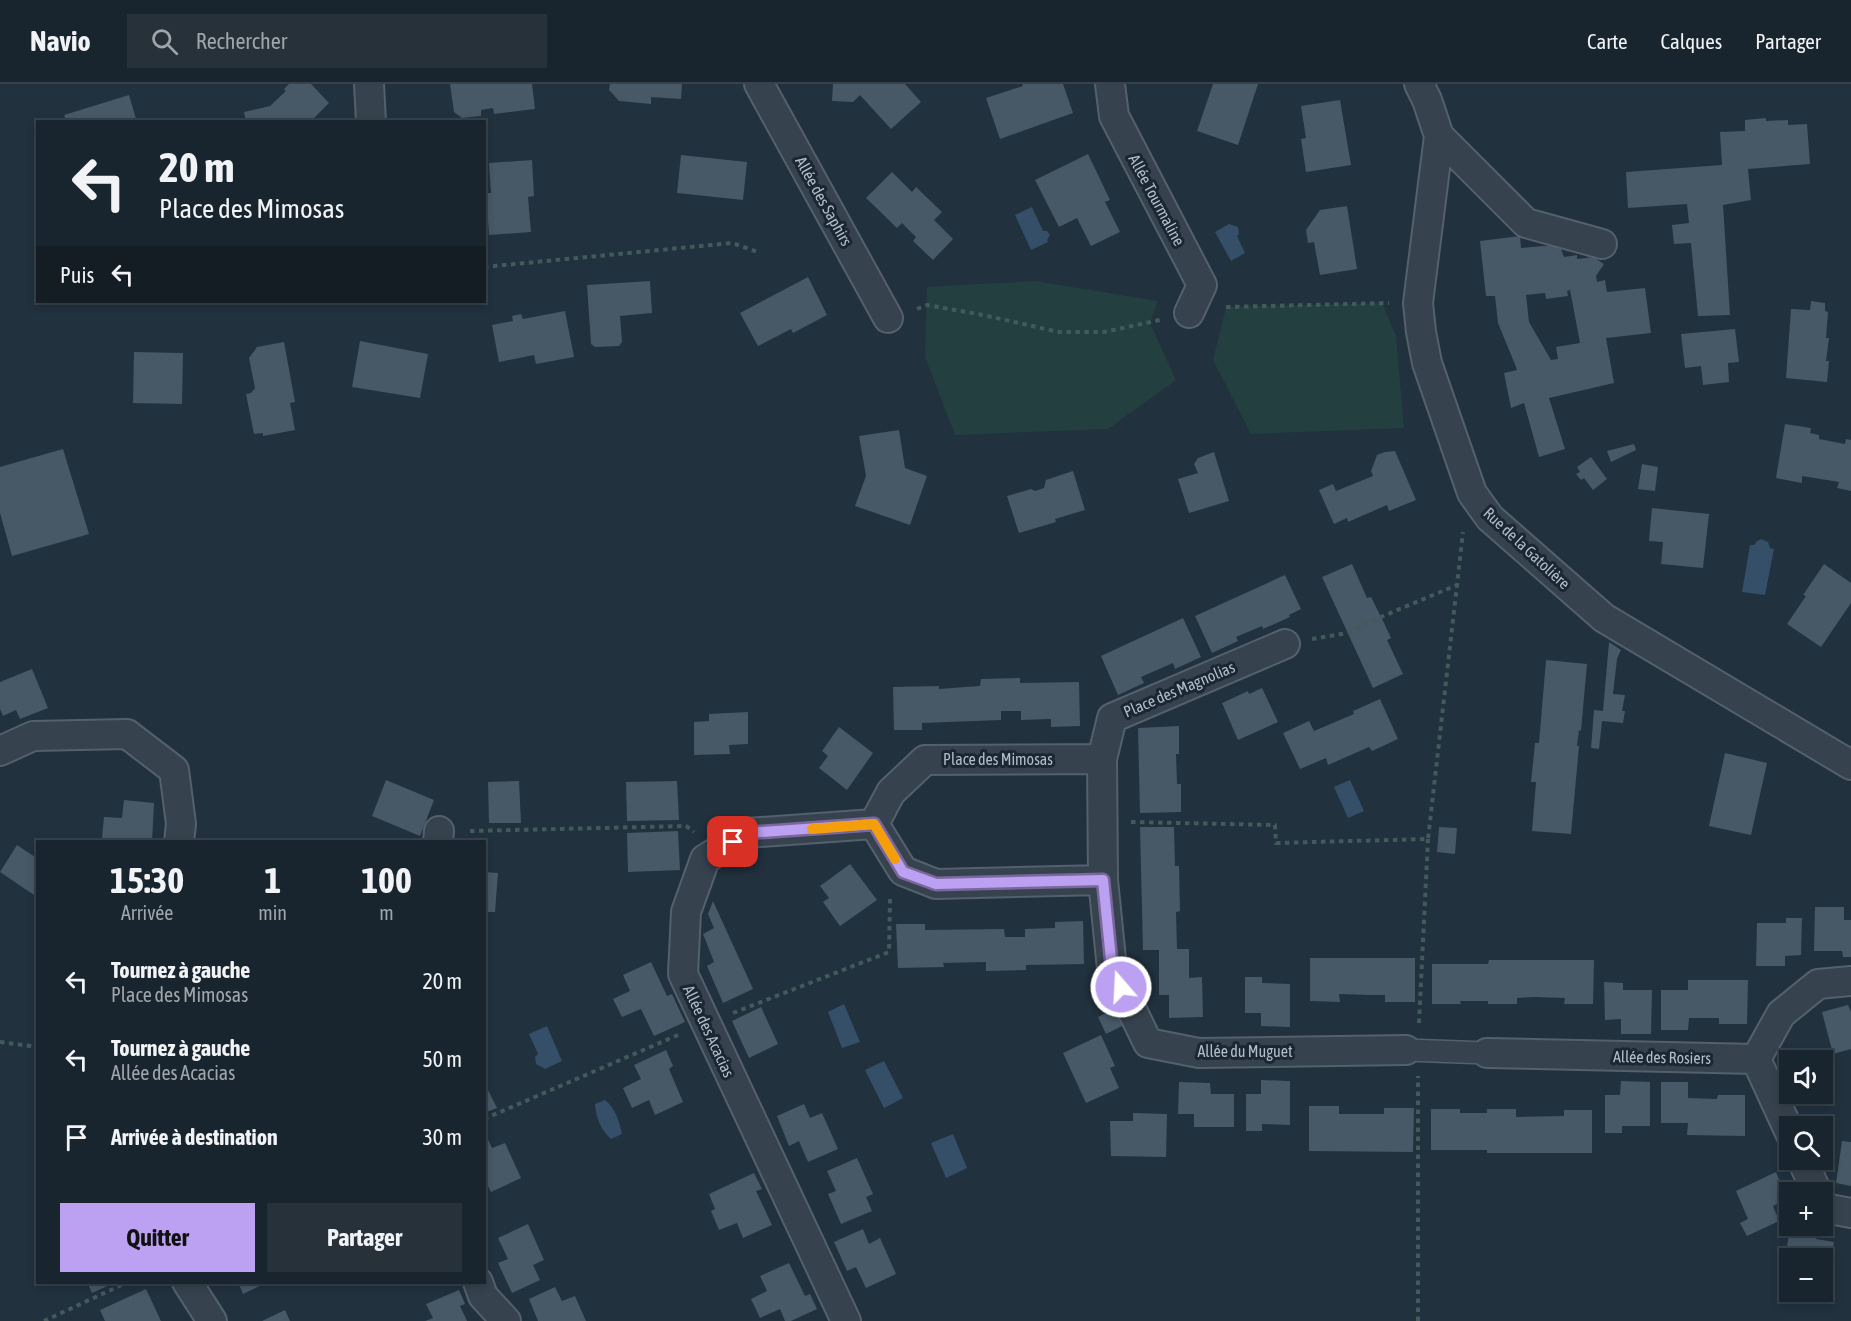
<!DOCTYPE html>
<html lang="fr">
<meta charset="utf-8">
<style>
:root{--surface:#19252e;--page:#26313a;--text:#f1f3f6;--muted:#9fa5aa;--line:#37424a;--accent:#bca0f2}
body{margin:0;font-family:"Asap Condensed",sans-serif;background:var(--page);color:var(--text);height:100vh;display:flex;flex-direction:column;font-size:22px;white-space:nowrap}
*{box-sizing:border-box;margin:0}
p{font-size:20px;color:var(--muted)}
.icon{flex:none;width:33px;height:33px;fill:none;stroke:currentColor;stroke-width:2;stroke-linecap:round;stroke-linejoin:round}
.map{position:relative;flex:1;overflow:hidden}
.panel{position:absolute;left:36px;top:756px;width:450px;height:444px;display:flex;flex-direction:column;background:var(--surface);border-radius:0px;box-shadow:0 3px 9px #0003,0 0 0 2px var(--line)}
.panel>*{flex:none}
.top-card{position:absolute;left:36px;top:36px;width:450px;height:183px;border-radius:0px;box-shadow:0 3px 9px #0003,0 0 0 2px var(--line);background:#19252e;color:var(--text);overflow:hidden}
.buttons{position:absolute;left:1779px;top:966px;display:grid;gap:12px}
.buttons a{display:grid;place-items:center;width:54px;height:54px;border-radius:0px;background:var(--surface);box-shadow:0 3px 9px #0003,0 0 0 2px var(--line);font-size:30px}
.pin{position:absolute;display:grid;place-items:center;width:51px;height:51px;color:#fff;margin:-26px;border-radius:12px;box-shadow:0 3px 9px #0006}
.me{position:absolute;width:66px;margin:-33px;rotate:341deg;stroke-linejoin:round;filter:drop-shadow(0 0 4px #0008)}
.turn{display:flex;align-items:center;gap:21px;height:126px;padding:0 24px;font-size:27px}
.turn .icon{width:78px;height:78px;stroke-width:2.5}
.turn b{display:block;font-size:42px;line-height:51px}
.then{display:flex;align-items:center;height:57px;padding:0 24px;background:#0003;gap:12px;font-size:22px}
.eta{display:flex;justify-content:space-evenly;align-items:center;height:102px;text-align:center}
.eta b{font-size:36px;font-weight:700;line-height:42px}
.primary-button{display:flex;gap:12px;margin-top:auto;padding:12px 24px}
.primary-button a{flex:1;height:69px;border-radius:0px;background:var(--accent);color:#111;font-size:24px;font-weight:700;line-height:69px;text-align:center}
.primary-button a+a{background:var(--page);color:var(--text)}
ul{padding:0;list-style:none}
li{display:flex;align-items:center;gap:18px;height:78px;padding:0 24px}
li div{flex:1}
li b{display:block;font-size:22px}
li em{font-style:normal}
header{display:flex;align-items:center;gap:36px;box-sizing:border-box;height:84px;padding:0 30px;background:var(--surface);border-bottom:2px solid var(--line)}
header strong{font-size:28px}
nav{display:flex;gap:33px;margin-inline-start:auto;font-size:21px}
.search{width:420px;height:54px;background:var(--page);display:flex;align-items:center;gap:15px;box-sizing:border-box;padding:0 21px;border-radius:0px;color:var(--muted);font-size:22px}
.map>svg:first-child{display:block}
.green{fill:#233f3f}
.water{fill:#344f67}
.building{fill:#475867;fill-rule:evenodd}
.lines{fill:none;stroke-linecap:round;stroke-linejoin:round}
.pedestrian-casing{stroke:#54606c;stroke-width:24}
.minor-casing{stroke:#54606c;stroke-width:32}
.path{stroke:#415b5b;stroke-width:4;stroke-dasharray:4.5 4.5;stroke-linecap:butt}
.pedestrian{stroke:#36424e;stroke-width:21}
.minor{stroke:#36424e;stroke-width:28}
.route-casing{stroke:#7a689d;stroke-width:15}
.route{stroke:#bca0f2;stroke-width:10}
.slow{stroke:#f59e0b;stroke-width:10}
.labels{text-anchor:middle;stroke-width:6;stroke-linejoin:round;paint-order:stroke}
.street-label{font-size:16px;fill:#b1bdc9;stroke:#1b2733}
</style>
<header>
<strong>Navio</strong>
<div class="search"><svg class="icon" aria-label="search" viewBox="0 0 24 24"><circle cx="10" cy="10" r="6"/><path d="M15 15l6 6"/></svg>Rechercher</div>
<nav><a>Carte</a><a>Calques</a><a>Partager</a></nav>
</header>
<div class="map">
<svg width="1851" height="1237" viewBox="0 0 1851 1237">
<rect width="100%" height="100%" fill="#21313e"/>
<path class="green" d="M 1035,197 L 1158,217 L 1150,239 L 1176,296 L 1108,345 L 955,351 L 925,273 L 927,203 Z
M 1382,219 L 1396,252 L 1404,344 L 1251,350 L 1213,276 L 1226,223 Z"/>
<path class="water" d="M 1032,123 L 1043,147 L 1047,147 L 1050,151 L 1047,156 L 1048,158 L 1031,166 L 1015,131 Z
M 1229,140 L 1238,143 L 1239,150 L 1237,152 L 1245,169 L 1231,177 L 1215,148 Z
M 1761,455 L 1768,458 L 1770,464 L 1774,465 L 1765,511 L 1742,508 L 1750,461 L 1754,461 L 1757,457 Z
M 1350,696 L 1364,727 L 1348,734 L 1334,703 Z
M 844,920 L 860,958 L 842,964 L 828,928 Z
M 547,942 L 562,977 L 545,985 L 536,980 L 535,973 L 538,970 L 529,950 Z
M 884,977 L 903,1014 L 884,1024 L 865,986 Z
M 605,1016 C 616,1025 619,1037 622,1050 L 611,1055 C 601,1046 596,1034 595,1020 Z
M 953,1050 L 967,1084 L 946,1094 L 931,1059 Z"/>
<path class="building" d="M 289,0 L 311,0 L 329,19 L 310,38 L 246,38 L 244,28 L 270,22 L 286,7 L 284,5 Z
M 450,0 L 532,0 L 535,25 L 494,30 L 493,24 L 481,26 L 481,32 L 462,34 L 454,28 Z
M 610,0 L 682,0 L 681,15 L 651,13 L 651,20 L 619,17 L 609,6 Z
M 833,0 L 905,0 L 921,18 L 891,45 L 860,11 L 853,18 L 832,17 Z
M 1022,0 L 1063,0 L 1073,29 L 1000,55 L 986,14 L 1023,2 Z
M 1213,0 L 1258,0 L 1238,61 L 1197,47 Z
M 129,11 L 137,38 L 67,38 L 64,31 Z
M 1340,16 L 1351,81 L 1306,88 L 1301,55 L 1306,54 L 1301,22 Z
M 1766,34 L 1766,37 L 1788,36 L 1788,41 L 1807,40 L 1810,80 L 1748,85 L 1751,116 L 1723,121 L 1730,231 L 1698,232 L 1691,159 L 1674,160 L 1672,141 L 1689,139 L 1687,120 L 1628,124 L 1626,88 L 1722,81 L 1720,48 L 1745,47 L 1745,36 Z
M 1088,70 L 1110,116 L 1105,118 L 1120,148 L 1091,162 L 1077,134 L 1059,143 L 1035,96 Z
M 681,71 L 747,78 L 743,116 L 677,109 Z
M 532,76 L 534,112 L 528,113 L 531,148 L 489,151 L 486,109 L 491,109 L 489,79 Z
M 892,88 L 912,108 L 916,103 L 942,128 L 934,136 L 953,155 L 933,176 L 913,157 L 916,153 L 902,139 L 897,144 L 866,114 Z
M 1347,122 L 1357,185 L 1320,191 L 1314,158 L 1308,159 L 1306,146 L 1320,126 Z
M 1520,152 L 1521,164 L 1555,161 L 1561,165 L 1564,173 L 1577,171 L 1577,175 L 1593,173 L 1604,180 L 1596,192 L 1597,198 L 1605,196 L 1607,208 L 1645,204 L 1651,249 L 1606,254 L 1614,299 L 1549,314 L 1565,365 L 1539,373 L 1524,319 L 1511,324 L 1504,289 L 1517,286 L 1516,283 L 1498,239 L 1495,212 L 1486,212 L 1480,157 ZM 1570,206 L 1580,259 L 1556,263 L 1558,275 L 1551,276 L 1529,238 L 1526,211 L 1545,209 L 1546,215 L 1568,212 L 1567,207 Z
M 808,193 L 827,231 L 793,249 L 791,245 L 758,262 L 740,229 Z
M 650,197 L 652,229 L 620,232 L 622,258 L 619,262 L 595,263 L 591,260 L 587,201 Z
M 1811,217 L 1825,219 L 1825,227 L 1828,228 L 1826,254 L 1829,254 L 1826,277 L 1829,277 L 1827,298 L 1786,294 L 1791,225 L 1810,226 Z
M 565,227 L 574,273 L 536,280 L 534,271 L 499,278 L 492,241 L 513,237 L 512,232 L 521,230 L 523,235 Z
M 1735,245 L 1739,278 L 1728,279 L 1729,298 L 1703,301 L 1701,282 L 1685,284 L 1681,250 Z
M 360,257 L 428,270 L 420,314 L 352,303 Z
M 284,258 L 295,318 L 290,319 L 295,346 L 263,352 L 263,349 L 254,350 L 246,310 L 251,309 L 255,304 L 249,274 L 257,263 Z
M 134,268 L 183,269 L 182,320 L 133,319 Z
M 1785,340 L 1811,344 L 1810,349 L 1819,351 L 1819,355 L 1845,360 L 1846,355 L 1851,356 L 1851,407 L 1837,404 L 1839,398 L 1802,392 L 1802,399 L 1776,394 Z
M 899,346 L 905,384 L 927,392 L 910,441 L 855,422 L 866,392 L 859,352 Z
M 1634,360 L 1636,366 L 1611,378 L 1607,367 Z
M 63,365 L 89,450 L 12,472 L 0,429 L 0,383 Z
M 1395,367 L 1416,416 L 1389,427 L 1387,421 L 1348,438 L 1347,434 L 1334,440 L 1319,406 L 1333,400 L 1336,407 L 1373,392 L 1371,387 L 1377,371 L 1385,368 Z
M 1214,368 L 1229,417 L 1189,429 L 1178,395 L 1198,389 L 1194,380 L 1198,374 Z
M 1591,373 L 1607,395 L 1593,406 L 1584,394 L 1581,396 L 1576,390 L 1580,388 L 1577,383 Z
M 1642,380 L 1658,383 L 1655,407 L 1638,405 Z
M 1073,387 L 1085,426 L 1055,435 L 1056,438 L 1019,449 L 1007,412 L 1031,405 L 1035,407 L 1044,404 L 1046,396 Z
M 1652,424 L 1709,430 L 1703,484 L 1661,480 L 1663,458 L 1649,457 Z
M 1352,480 L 1367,514 L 1371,513 L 1384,539 L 1391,554 L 1387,556 L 1403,590 L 1373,604 L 1322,493 Z
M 1824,480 L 1851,499 L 1851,519 L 1821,563 L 1787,540 L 1806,512 L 1803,511 Z
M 1285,491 L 1301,525 L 1289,531 L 1290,533 L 1263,545 L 1262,542 L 1236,553 L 1238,557 L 1212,569 L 1195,532 Z
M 1183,534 L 1201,573 L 1175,585 L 1173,579 L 1141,593 L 1144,599 L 1118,611 L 1101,572 Z
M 1609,558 L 1621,566 L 1617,575 L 1613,610 L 1625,611 L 1622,627 L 1625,627 L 1623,639 L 1602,637 L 1599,665 L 1591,664 L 1594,626 L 1603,627 Z
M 1546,576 L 1587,580 L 1581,647 L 1579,646 L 1577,662 L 1579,662 L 1571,750 L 1532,747 L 1536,698 L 1531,698 L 1535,659 L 1539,659 Z
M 32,585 L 48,624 L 20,635 L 16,626 L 3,632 L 0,625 L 0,598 Z
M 1020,594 L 1020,599 L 1079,598 L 1080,642 L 1051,643 L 1051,635 L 1021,636 L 1021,627 L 1001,627 L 1001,636 L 922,639 L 922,646 L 894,646 L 893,603 L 939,602 L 939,605 L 965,603 L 980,602 L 981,595 Z
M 1262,604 L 1278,638 L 1238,656 L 1222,619 L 1248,607 L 1249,610 Z
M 1380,615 L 1398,655 L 1372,667 L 1369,663 L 1328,681 L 1326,674 L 1300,685 L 1283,649 L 1309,637 L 1314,647 L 1354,630 L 1353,627 Z
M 748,628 L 748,660 L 729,661 L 730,670 L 694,671 L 694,638 L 709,637 L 709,630 Z
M 1179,642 L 1179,670 L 1176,670 L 1177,700 L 1181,700 L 1181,728 L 1140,729 L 1138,644 Z
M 839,643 L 873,669 L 847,706 L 819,684 L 828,672 L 822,667 Z
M 1725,669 L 1767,679 L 1751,751 L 1709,742 Z
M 386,696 L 434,716 L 420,752 L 372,732 Z
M 519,697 L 521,739 L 489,739 L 488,698 Z
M 677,697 L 679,736 L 627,737 L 626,698 Z
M 124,716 L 154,719 L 152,758 L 122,758 L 122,756 L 102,754 L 104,733 L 122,734 Z
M 1140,743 L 1174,743 L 1175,782 L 1179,782 L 1180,827 L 1176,828 L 1177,865 L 1189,865 L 1189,894 L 1202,893 L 1203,933 L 1169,934 L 1169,911 L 1159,911 L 1159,866 L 1143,866 Z
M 1439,743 L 1457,744 L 1455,770 L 1437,768 Z
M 678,747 L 680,786 L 628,788 L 627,749 Z
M 17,761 L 38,775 L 38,806 L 34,811 L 0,788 Z
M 850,780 L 877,816 L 840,842 L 823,818 L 829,814 L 820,802 Z
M 484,788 L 498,789 L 495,828 L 484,828 Z
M 713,817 L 753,905 L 723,919 L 707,882 L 714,878 L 703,850 L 714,844 L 708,830 Z
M 1815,823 L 1844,823 L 1844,836 L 1851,836 L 1851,873 L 1843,873 L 1842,867 L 1814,867 Z
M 1786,834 L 1802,834 L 1801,871 L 1785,872 L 1785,882 L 1756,882 L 1757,839 L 1786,839 Z
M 1083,837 L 1084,880 L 1026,881 L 1026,886 L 986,887 L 986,878 L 943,879 L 944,883 L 898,884 L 896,840 L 925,840 L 925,846 L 1004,845 L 1005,853 L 1025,853 L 1025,845 L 1055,844 L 1055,838 Z
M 1310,874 L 1415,874 L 1415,918 L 1385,918 L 1385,911 L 1369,911 L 1339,910 L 1340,918 L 1310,917 Z
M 1489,876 L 1594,876 L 1593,920 L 1564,920 L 1565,914 L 1534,913 L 1517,914 L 1517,920 L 1488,920 L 1488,917 L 1460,917 L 1461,920 L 1432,920 L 1432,880 L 1488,880 Z
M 651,878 L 667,912 L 672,910 L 685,938 L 654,952 L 641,925 L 622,933 L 613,915 L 630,907 L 623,891 Z
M 1245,893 L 1262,893 L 1262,899 L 1290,900 L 1290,943 L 1261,942 L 1261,929 L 1245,929 Z
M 1688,896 L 1748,896 L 1747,940 L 1719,940 L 1719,934 L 1689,934 L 1688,946 L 1661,946 L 1661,906 L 1688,906 Z
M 1604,898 L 1623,899 L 1623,906 L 1652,906 L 1651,950 L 1621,950 L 1621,935 L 1605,936 Z
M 1848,921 L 1851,928 L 1851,965 L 1833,970 L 1822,928 Z
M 761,923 L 778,960 L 749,974 L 732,937 Z
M 1116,924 L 1124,941 L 1106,950 L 1098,933 Z
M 1101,951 L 1115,982 L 1110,984 L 1119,1004 L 1086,1019 L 1063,969 Z
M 666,966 L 673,982 L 669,985 L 683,1018 L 655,1031 L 649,1016 L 632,1024 L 623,1004 L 641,995 L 634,981 Z
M 1261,996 L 1290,997 L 1290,1041 L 1262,1040 L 1262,1047 L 1246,1047 L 1246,1010 L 1261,1010 Z
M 1621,997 L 1650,998 L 1650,1042 L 1622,1042 L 1622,1049 L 1605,1049 L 1605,1011 L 1620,1011 Z
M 484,998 L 497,1024 L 484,1029 Z
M 1179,998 L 1210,999 L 1211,1010 L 1234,1010 L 1234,1043 L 1194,1043 L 1194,1030 L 1178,1030 Z
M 1661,998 L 1688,998 L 1688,1014 L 1717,1015 L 1718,1011 L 1745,1011 L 1745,1052 L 1687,1051 L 1688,1039 L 1661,1039 Z
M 1791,1010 L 1811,1010 L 1810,1021 L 1791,1021 Z
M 804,1020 L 810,1034 L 822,1029 L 838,1065 L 808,1078 L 799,1057 L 789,1062 L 777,1032 Z
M 1309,1022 L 1339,1022 L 1339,1030 L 1384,1030 L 1384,1024 L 1414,1024 L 1413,1068 L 1309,1067 Z
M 1431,1025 L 1460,1025 L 1460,1029 L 1487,1029 L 1487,1025 L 1516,1025 L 1516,1033 L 1564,1032 L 1564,1026 L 1592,1026 L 1592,1069 L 1487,1069 L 1487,1066 L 1431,1066 Z
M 1133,1029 L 1167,1030 L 1166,1073 L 1111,1072 L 1110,1037 L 1133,1037 Z
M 484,1047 L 492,1064 L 505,1059 L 521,1094 L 491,1108 L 484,1094 Z
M 1842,1057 L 1851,1058 L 1851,1102 L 1836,1099 Z
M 857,1074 L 873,1110 L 866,1113 L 872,1127 L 841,1140 L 828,1110 L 836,1107 L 827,1087 Z
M 1776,1088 L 1787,1115 L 1773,1122 L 1779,1137 L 1747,1152 L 1740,1139 L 1748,1135 L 1736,1107 Z
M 754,1089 L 762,1105 L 756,1107 L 772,1141 L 743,1154 L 737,1139 L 719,1146 L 711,1127 L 715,1125 L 709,1110 Z
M 528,1140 L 544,1176 L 533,1181 L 540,1196 L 512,1209 L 498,1179 L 508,1175 L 498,1154 Z
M 1790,1144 L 1818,1148 L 1816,1155 L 1834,1158 L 1827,1195 L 1822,1194 L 1822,1174 L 1790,1174 L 1790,1188 L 1783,1187 Z
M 863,1145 L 869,1160 L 880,1154 L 896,1190 L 866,1204 L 856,1183 L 847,1187 L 834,1158 Z
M 789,1179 L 805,1212 L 810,1210 L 817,1225 L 791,1237 L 785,1237 L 780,1225 L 760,1234 L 751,1215 L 767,1207 L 760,1192 Z
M 87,1198 L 116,1198 L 92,1209 Z
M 238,1198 L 268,1198 L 243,1210 Z
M 555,1203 L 562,1217 L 575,1212 L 586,1237 L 538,1237 L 529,1215 Z
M 146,1205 L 161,1237 L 105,1237 L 100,1226 Z
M 459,1206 L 465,1220 L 460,1222 L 467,1237 L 425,1237 L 433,1234 L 426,1220 Z
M 285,1226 L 290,1237 L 262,1237 Z"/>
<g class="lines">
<g class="pedestrian-casing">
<path id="pedestrian" d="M 1406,966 L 1487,969"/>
</g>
<g class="minor-casing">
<path id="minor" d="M 369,0 L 371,38
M 759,0 L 888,234
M 1110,0 L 1114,32 L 1202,201 L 1189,229
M 1419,0 L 1427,16 L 1439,52 L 1418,219 L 1421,248 L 1427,279 L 1472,409 L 1490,434 L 1604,534 L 1851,681
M 1439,52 L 1526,139 L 1602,160
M 1285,560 L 1112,634 L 1102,675 L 1103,796 L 1112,885 L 1148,959 L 1199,969 L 1406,966
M 0,667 L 33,652 L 127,650 L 174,686 L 181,740 L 179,758
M 1102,675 L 925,676 L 891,708 L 874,740 L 903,787 L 936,800 L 1103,796
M 438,758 L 439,747
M 1487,969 L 1756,975 L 1790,1049
M 1756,975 L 1781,930 L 1818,900 L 1851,897
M 1802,1076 L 1817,1108
M 1822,1121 L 1824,1124 L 1851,1129
M 187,1198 L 212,1237
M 478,1198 L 483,1212 L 506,1237
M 846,1237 L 683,890 L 686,828 L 705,775 L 747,749 L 874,740"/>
</g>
<path class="path" d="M 484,183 L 732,159 L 758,168
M 1226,223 L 1389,219
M 917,225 L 927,221 L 983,231 L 1059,248 L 1104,248 L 1160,236
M 1312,555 L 1347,549 L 1381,533 L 1457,501 L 1463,448
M 1131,738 L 1275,741 L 1276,759 L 1428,755 L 1457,501
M 470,747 L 686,742 L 694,748
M 733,929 L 889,868 L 890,815
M 1419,939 L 1428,755
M 0,958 L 38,963
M 484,1035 L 678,951
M 44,1237 L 128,1198
M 1418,1237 L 1418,992"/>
<use href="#pedestrian" class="pedestrian"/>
<use href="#minor" class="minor"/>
</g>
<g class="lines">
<g class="route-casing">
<path id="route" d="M 733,758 L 747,749 L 874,740 L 903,788 L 936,800 L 1103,796 L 1112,885 L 1121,903"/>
</g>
<use href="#route" class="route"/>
<path class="slow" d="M 812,745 L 874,740 L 895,775"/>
</g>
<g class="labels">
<g class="street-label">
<text transform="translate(1157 116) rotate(62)" y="6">Allée Tourmaline</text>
<text transform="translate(824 117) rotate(61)" y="6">Allée des Saphirs</text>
<text transform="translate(1527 464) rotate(43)" y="6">Rue de la Gatolière</text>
<text transform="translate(1179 605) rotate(-23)" y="6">Place des Magnolias</text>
<text x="998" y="681">Place des Mimosas</text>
<text transform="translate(709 947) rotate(65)" y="6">Allée des Acacias</text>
<text x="1245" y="973">Allée du Muguet</text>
<text transform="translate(1662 973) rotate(1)" y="6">Allée des Rosiers</text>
</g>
</g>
</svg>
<div class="buttons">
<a><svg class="icon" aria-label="sound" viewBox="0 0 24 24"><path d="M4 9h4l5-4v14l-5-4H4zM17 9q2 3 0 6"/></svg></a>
<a><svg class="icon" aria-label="search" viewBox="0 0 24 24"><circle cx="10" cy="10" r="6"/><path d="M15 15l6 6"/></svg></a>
<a>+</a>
<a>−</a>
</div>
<div class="pin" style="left:733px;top:758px;background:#d93025"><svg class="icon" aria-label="arrive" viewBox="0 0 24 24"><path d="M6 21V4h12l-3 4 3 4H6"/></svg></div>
<svg class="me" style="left:1121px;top:903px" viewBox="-20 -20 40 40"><circle r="17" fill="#bca0f2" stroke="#fff" stroke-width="3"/><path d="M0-11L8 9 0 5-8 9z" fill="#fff"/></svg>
<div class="top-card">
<div class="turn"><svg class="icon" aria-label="left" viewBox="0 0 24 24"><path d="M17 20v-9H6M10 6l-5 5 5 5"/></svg><div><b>20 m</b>Place des Mimosas</div></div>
<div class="then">Puis<svg class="icon" aria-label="left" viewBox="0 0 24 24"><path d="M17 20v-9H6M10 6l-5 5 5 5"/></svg></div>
</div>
<section class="panel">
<div class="eta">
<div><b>15:30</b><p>Arrivée</p></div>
<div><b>1</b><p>min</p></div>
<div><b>100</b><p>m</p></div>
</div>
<ul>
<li><svg class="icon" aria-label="left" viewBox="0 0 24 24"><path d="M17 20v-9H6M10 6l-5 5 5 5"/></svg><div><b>Tournez à gauche</b><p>Place des Mimosas</p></div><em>20 m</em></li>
<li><svg class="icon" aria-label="left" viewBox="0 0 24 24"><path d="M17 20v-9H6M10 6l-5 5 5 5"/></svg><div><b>Tournez à gauche</b><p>Allée des Acacias</p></div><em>50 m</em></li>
<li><svg class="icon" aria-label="arrive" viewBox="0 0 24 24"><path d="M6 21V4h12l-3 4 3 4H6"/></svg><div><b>Arrivée à destination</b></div><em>30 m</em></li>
</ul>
<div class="primary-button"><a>Quitter</a><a>Partager</a></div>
</section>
</div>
